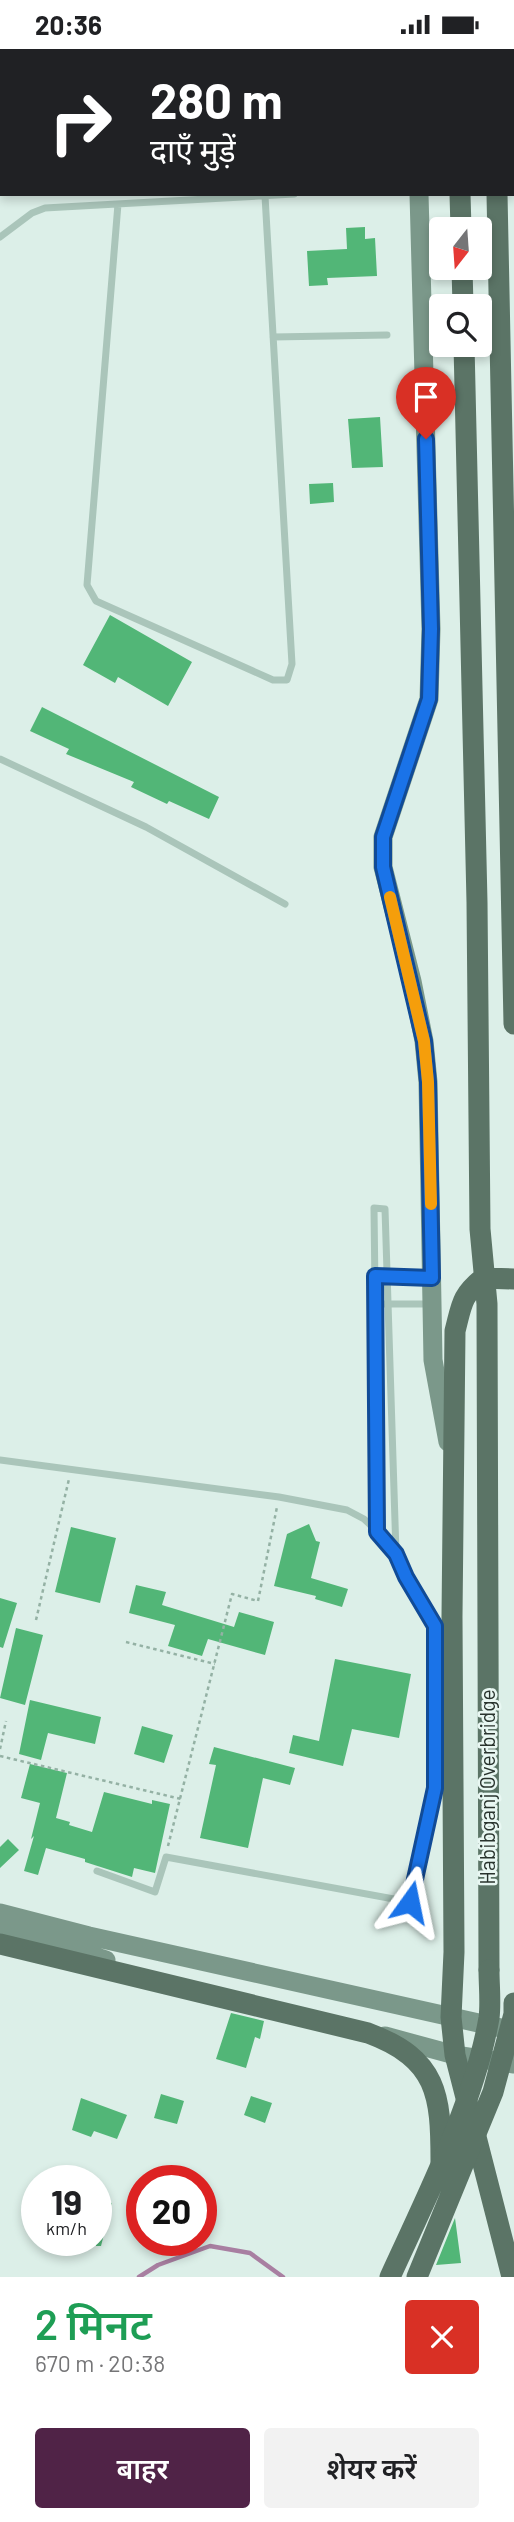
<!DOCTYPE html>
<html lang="hi">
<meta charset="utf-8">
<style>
:root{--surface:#fff;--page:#f2f2f2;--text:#202124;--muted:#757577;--accent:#502347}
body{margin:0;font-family:Barlow,"Noto Sans Devanagari",sans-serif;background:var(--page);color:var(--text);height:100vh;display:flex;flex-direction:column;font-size:26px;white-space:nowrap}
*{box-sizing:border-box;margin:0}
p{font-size:23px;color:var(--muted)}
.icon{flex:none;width:38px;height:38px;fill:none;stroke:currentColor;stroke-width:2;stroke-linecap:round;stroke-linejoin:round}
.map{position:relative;height:2228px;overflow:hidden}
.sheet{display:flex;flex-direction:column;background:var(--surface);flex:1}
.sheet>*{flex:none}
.banner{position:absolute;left:0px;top:0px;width:514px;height:147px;box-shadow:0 4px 10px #0003;background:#202124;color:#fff;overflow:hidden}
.needle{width:46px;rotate:197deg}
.controls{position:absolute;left:429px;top:168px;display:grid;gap:14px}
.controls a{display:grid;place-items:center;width:63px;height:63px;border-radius:7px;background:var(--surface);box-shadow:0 4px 10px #0003;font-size:35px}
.speed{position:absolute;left:21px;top:2116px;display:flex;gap:14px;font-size:35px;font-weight:700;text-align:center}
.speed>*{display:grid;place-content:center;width:91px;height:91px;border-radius:50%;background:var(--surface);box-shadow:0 4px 10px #0003;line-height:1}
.speed small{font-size:18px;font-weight:400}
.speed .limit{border:10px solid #d22;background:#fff;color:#111}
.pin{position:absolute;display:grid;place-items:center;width:60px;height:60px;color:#fff;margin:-72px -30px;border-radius:50% 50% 50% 0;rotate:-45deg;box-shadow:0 0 7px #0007}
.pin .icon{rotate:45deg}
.me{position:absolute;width:77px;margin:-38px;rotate:12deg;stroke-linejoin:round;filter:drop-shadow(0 0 5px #0008)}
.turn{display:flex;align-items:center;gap:24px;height:147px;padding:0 35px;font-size:32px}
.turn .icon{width:91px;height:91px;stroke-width:2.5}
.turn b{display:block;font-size:49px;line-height:60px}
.round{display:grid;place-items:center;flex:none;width:74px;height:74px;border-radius:7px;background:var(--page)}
.headline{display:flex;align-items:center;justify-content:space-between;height:119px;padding:0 35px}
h1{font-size:42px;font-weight:600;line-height:52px;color:#1e9e55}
.primary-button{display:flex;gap:14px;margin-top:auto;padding:14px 35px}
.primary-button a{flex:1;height:80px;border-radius:7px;background:var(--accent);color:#fff;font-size:28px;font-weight:600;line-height:80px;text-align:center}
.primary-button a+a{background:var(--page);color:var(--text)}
.status{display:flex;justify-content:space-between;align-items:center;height:49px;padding:0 35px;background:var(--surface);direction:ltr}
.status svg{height:19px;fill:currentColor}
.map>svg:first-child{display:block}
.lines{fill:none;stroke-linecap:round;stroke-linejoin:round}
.stream{stroke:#a87fa1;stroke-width:4.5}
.building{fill:#52b677}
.path{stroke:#94b1a4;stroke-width:2.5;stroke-dasharray:3.5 3.5;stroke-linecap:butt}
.lane{stroke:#aac5ba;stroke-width:7}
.secondary{stroke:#7b988a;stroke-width:19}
.primary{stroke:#5b7466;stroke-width:21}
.primary-bridge{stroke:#5b7466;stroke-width:21}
.route-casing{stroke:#114b97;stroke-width:18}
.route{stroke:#1a73e8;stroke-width:12}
.slow{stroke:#f59e0b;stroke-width:12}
.labels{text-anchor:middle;stroke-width:5;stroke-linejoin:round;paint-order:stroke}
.street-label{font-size:21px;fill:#28332d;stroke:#e8f7f2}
</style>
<div class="status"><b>20:36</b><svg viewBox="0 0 49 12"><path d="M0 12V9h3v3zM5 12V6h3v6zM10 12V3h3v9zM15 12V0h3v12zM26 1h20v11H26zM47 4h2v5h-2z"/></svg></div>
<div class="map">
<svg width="514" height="2228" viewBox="0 0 514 2228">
<rect width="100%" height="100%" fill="#dcefe8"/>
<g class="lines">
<path class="stream" d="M 139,2228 L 158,2216 L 210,2197 L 250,2204 L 283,2228"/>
</g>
<path class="building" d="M 365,178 L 365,190 L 375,189 L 377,227 L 327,229 L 328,236 L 309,237 L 307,202 L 347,200 L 346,179 Z
M 380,368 L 383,418 L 352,419 L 348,370 Z
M 333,434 L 334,453 L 310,455 L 309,435 Z
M 110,566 L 192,613 L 168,657 L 118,628 L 115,634 L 83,616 Z
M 42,658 L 219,748 L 209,770 L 169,752 L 167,755 L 131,738 L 134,733 L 66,705 L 69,700 L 30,682 Z
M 309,1475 L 316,1492 L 320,1493 L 311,1529 L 348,1540 L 342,1558 L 315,1550 L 316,1547 L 274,1537 L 287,1485 Z
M 71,1478 L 116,1489 L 100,1554 L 55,1543 Z
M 136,1536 L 166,1543 L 162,1556 L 234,1578 L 239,1563 L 274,1573 L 265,1606 L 208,1590 L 202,1607 L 168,1597 L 175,1576 L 129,1564 Z
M 0,1549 L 17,1554 L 3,1599 L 0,1598 Z
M 16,1579 L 43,1586 L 25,1656 L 0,1649 Z
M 335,1610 L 411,1625 L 399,1689 L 352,1680 L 343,1717 L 289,1704 L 293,1686 L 319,1692 Z
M 30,1651 L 101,1668 L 95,1695 L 48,1684 L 41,1711 L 19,1705 Z
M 142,1677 L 173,1686 L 164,1714 L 134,1705 Z
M 214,1698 L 295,1719 L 290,1736 L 263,1729 L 248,1799 L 200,1789 L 216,1716 L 209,1715 Z
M 30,1715 L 67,1724 L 56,1769 L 70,1773 L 69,1776 L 92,1783 L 104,1743 L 152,1755 L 152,1751 L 170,1755 L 155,1824 L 134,1819 L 132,1828 L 85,1813 L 85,1810 L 46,1799 L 38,1826 L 24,1822 L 34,1787 L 31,1790 L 40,1754 L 21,1749 Z
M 8,1790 L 19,1801 L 0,1819 L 0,1798 Z
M 231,1964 L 264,1972 L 260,1990 L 255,1988 L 246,2019 L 216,2010 Z
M 161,2045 L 184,2052 L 177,2075 L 154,2069 Z
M 251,2047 L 272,2054 L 265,2074 L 244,2066 Z
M 81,2049 L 127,2066 L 117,2090 L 94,2082 L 91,2088 L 72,2081 Z
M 96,2150 L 112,2154 L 101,2197 L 96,2197 Z
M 455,2169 L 461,2214 L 436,2216 Z"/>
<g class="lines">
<path class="path" d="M 36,1571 L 69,1430
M 126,1593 L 215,1615
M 0,1700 L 6,1672
M 0,1707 L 181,1750
M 168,1797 L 232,1545 L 258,1552 L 277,1458"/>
<path class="lane" d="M 349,0 L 349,2
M 118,155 L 87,536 L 96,552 L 273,631 L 287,631 L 292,615 L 265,147
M 0,188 L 32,164 L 45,159 L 294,145
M 273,288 L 387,286
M 0,710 L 146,778 L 285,855
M 375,1227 L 430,1229
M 376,1255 L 431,1255
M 0,1411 L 279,1448 L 347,1461 L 364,1470 L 378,1483 L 396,1505 L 406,1528 L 435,1577 L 435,1739 L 410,1853 L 166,1808 L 155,1843 L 97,1822
M 378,1483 L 374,1159 L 385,1160 L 396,1504"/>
<path class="secondary" d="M 412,0 L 413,2
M 419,145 L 431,580 L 429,650 L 383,788 L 383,818 L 412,932 L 424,992 L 428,1033 L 433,1311 L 448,1393
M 0,1864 L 89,1887 L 514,1982
M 0,1877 L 106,1911
M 385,1987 L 455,2006 L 514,2015"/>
<path class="primary" d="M 457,0 L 457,2
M 492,0 L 492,2
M 460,145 L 461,180
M 497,145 L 514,975
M 462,219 L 463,257
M 464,296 L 477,853 L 480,1180 L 487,1255 L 489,1921
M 0,1895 L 368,1984 C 438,2010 441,2046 441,2113
M 512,2228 L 455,2006 L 451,1968 L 454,1903 L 452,1568 L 455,1282 C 462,1255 461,1247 483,1229 L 514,1230"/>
<path class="primary-bridge" d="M 390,2228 C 426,2149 474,2055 489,1969 C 491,1954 489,1937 489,1921
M 417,2228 L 493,2043 L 514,1965 L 514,1954"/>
</g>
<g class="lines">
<g class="route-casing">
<path id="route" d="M 410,1853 L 435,1739 L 435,1577 L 406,1528 L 396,1505 L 377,1483 L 375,1227 L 432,1229 L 428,1033 L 424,992 L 383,818 L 383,788 L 429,650 L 431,580 L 426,390"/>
</g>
<use href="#route" class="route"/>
<path class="slow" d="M 390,848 L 424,992 L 428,1033 L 431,1155"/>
</g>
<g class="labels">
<g class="street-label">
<text transform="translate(488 1738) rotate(-90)" y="7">Habibganj Overbridge</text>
</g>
</g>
</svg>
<div class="controls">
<a><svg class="needle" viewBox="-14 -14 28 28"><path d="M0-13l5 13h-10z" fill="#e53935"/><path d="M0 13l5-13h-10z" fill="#757577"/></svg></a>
<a><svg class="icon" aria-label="search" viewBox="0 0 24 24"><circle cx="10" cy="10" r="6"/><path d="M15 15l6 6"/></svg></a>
</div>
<div class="speed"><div>19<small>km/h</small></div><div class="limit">20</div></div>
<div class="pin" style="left:426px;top:390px;background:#d93025"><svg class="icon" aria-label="arrive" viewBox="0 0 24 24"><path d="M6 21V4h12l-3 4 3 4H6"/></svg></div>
<svg class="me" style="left:410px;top:1853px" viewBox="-20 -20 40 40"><path d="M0-17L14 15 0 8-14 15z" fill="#1a73e8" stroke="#fff" stroke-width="4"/></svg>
<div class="banner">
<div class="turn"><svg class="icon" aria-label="right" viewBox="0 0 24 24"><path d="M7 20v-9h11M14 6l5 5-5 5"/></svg><div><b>280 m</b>दाएँ मुड़ें</div></div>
</div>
</div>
<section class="sheet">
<div class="headline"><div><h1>2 मिनट</h1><p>670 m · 20:38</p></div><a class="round" style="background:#d93025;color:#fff"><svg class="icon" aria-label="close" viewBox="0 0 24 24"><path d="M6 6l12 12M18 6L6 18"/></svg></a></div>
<div class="primary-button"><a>बाहर</a><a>शेयर करें</a></div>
</section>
